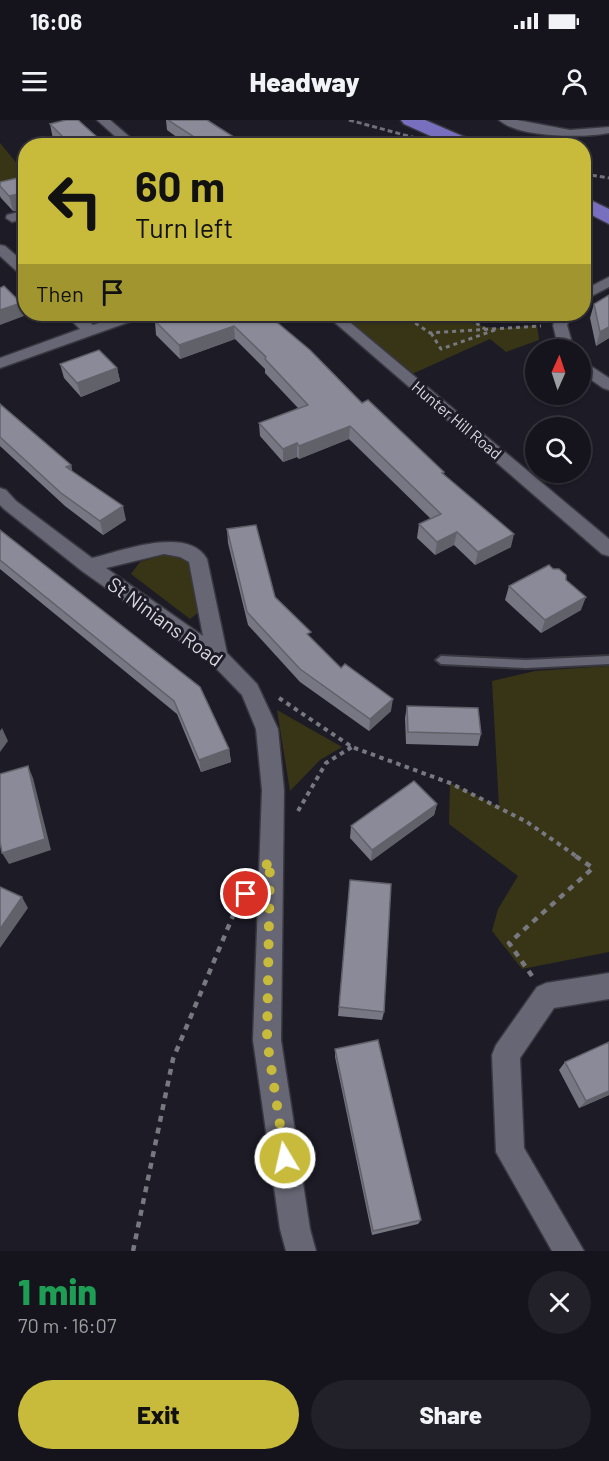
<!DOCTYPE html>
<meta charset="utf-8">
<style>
:root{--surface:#15141c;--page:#222129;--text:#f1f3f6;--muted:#9d9ea3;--line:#34333b;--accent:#c8bb3b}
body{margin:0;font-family:Barlow,sans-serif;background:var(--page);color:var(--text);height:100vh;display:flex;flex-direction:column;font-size:22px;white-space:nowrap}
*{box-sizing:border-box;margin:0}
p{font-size:20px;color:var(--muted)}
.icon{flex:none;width:33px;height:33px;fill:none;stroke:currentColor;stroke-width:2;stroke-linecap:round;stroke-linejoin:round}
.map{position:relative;height:1131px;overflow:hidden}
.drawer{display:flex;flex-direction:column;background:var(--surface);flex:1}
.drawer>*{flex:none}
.banner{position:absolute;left:18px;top:18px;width:573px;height:183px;border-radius:24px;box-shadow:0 2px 4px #0004,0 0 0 2px var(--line);background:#c8bb3b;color:#111;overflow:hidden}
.needle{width:39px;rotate:3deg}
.fabs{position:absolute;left:525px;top:219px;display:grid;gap:12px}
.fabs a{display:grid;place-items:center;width:66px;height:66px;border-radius:50%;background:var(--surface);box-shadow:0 2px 4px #0004,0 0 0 2px var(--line);font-size:30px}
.pin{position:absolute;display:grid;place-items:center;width:51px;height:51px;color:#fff;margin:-26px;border:3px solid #fff;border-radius:50%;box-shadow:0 2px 6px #0007}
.me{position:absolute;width:66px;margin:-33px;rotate:351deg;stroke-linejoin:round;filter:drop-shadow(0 0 4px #0008)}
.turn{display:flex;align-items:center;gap:21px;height:126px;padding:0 18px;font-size:27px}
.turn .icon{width:78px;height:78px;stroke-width:2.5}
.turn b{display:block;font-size:42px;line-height:51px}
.then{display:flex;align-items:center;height:57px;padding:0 18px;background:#0003;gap:12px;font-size:22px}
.round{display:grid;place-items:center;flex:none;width:63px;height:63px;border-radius:32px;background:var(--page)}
.summary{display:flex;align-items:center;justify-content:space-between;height:102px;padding:0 18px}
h1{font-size:36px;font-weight:800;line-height:45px;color:#1e9e55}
.action{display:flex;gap:12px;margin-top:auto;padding:12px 18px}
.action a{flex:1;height:69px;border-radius:36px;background:var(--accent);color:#111;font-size:24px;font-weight:800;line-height:69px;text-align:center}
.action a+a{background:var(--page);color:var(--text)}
.status{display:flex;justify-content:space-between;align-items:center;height:42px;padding:0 30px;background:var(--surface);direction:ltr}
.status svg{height:16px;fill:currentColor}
header{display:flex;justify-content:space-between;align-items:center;height:78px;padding:0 18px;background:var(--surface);font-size:27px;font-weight:800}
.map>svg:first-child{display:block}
.green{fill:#383517}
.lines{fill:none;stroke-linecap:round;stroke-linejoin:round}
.lane-casing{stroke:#393841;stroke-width:4}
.street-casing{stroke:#393841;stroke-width:3}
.primary-casing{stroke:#393841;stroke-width:3}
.path-far2{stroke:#787881;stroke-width:3;stroke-dasharray:4 4;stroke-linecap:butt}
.path-far1{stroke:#787881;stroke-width:4;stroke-dasharray:4.5 4.5;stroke-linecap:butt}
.path{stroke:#787881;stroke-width:4.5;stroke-dasharray:6 6;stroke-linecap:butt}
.lane{fill:#666674;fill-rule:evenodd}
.street{fill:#666674;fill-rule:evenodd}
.primary{fill:#786fbf;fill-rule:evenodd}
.rail{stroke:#71707a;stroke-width:3;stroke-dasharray:5 3;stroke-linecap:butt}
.wall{fill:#777783}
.shaded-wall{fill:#61616a}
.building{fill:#8a8a98;stroke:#61616a;stroke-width:1.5}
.route{stroke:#c8bb3b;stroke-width:10;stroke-dasharray:0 18}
.labels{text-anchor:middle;stroke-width:6;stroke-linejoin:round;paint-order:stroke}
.far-street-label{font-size:16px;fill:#d8d8e0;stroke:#1c1b26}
.street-label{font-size:20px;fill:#d8d8e0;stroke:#1c1b26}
</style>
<div class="status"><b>16:06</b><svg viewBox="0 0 49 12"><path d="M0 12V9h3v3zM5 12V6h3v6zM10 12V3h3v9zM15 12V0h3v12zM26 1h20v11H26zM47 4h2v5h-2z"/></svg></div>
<header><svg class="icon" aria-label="menu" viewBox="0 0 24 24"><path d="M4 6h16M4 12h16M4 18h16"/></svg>Headway<svg class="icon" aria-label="person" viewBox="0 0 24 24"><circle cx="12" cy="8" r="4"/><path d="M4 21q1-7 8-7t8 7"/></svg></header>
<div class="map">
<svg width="609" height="1131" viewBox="0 0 609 1131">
<rect width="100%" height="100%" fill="#1c1b26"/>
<path class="green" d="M 0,23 L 25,53 L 25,60 L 0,67 Z
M 341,194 L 457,194 C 483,213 506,208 537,205 L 539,220 L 506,232 L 490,219 L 412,254 Z
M 170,433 L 187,439 L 195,457 L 200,491 L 190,499 L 131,454 L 140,442 Z
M 609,546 L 609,832 L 522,849 L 492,811 L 498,789 L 518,756 L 449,704 L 450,663 L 499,687 L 492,561 L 535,551 Z
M 277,590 L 342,627 L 320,640 L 290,671 Z"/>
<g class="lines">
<g class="lane-casing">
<path id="lane" d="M 441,536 L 526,540 L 609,536 L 609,544 L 526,548 L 441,544 L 436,540 Z"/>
</g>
<g class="street-casing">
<path id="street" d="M 97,0 L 110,0 L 140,26 L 126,26 Z
M 499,0 L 517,0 L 570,10 L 609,7 L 609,13 C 583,18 519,18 499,0 Z
M 26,90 L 26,98 L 12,102 L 6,98 L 7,95 Z
M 0,125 L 5,126 L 26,144 L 26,156 L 21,155 L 0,136 Z
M 609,157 L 609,167 L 584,180 L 584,170 Z
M 65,194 L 80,194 L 93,205 L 125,194 L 145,194 L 143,197 L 0,248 L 0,238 L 80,209 Z
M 325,194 L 340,194 L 609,419 L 609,436 L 602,434 Z
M 558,194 L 572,194 L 567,205 L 574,230 L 559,230 L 553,205 Z
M 580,239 L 609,258 L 609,270 L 603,268 L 580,252 Z
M 0,368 L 6,370 L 16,381 L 92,438 C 121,431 188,405 207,439 L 227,533 L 257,564 L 278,609 L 284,670 L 281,920 L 310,1109 L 316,1131 L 286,1131 L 280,1109 L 253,920 L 262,670 L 256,609 L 242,575 L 210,542 L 82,451 L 4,389 L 0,385 ZM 164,434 L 180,437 L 189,442 L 203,516 L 106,448 Z
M 609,853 L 609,879 L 554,888 L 520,938 L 524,1028 L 584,1131 L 552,1131 L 496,1032 L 492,935 L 496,925 L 537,867 L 546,863 Z"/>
</g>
<g class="primary-casing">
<path id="primary" d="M 401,0 L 425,0 L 476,22 L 478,26 L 453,26 L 404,4 Z
M 584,77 L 609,89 L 609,104 L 584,91 Z"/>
</g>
<path class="path-far2" d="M 402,194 L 430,213 L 541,206
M 463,194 L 485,209
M 431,213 L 441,229 L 495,210"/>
<path class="path-far1" d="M 279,578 L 352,627 L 450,663 L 527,702 L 576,736
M 298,691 L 326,643 L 352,627"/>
<path class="path" d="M 532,856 L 509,823 L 593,748 L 574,735
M 133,1131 L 173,939 L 235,791 L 243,779"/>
<use href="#lane" class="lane"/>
<use href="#street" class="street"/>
<use href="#primary" class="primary"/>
<path class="rail" d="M 349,0 L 445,26
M 584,54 L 609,58"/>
</g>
<path class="wall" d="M 166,0 L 207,0 L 237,26 L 189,26 L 167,10 Z
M 50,4 L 107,26 L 59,26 L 53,19 Z
M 26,56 L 26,105 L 22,101 L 20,90 L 13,91 L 1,78 L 0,76 L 0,62 Z
M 609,175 L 609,218 L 596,226 L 590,198 L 594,184 Z
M 267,194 L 362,283 L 444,354 L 511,427 L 475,445 L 454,425 L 435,435 L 417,418 L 419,404 L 431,399 L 349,319 L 299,339 L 297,337 L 283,342 L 260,316 L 259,303 L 298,288 L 265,253 L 265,249 L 235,219 L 180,239 L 156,215 L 155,201 Z
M 60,244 L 117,248 L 120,261 L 81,277 L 64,258 Z
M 0,284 L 71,345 L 72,351 L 126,400 L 103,415 L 65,386 L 0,326 Z
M 227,409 L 275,477 L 311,518 L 341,548 L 391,591 L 369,611 L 300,562 L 248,505 L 228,423 Z
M 0,410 L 229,629 L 231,642 L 201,652 L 177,594 L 0,449 Z
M 509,466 L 581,490 L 541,513 L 505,480 Z
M 407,586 L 481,614 L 478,626 L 406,624 L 405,598 Z
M 437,684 L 434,695 L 371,741 L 350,718 L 351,706 Z
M 350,760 L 384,892 L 382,900 L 338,896 Z
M 609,922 L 609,975 L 579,988 L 559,950 L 565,942 Z
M 335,929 L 421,1100 L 418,1104 L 372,1115 L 335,937 Z"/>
<path class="shaded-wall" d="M 237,19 L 237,26 L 216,26 Z
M 24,73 L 26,89 L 19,86 L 20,90 L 13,91 L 9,76 Z
M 21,183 L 24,196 L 0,205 L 0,190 Z
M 234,206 L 235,219 L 180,239 L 179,225 Z
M 609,207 L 609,218 L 596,226 L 600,212 Z
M 117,248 L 120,261 L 81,277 L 77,263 Z
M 350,306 L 349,319 L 299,339 L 299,326 Z
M 297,323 L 297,337 L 283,342 L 283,329 Z
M 71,345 L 74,358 L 66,347 Z
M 123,386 L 126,400 L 103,415 L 100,401 Z
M 457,412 L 454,425 L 435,435 L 437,422 Z
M 514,414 L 511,427 L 475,445 L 478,432 Z
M 586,477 L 581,490 L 541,513 L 545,500 Z
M 393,579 L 391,591 L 369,611 L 370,599 Z
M 2,608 L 8,621 L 0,632 L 0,611 Z
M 229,629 L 231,642 L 201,652 L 199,640 Z
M 28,646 L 33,658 L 51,730 L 9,744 L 2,733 Z
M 437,684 L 434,695 L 371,741 L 372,730 Z
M 22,777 L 28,788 L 0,828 L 0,809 Z
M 609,971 L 609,975 L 579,988 L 586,981 Z"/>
<path class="building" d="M 66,0 L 78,0 L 107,26 L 65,26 L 70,24 L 50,4 Z
M 168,0 L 207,0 L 237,19 L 216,26 L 208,26 Z
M 26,56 L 26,93 L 19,86 L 24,84 L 24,73 L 9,76 L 0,66 L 0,62 Z
M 4,166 L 21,183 L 0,190 L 0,168 Z
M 609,175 L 609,207 L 600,212 L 594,184 Z
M 177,194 L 267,194 L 310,230 L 362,283 L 368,280 L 444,352 L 442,353 L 514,414 L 478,432 L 457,412 L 437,422 L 419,404 L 441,394 L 350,306 L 299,326 L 297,323 L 283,329 L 259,303 L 308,285 L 265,239 L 266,237 L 234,206 L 179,225 L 155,201 Z
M 99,230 L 117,248 L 77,263 L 60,244 Z
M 0,284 L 71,345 L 66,347 L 123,386 L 100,401 L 61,373 L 0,317 Z
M 256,405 L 275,477 L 311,512 L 307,514 L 341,548 L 345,544 L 393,579 L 370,599 L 300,549 L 247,492 L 227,409 Z
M 0,410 L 200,567 L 229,629 L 199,640 L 174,581 L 0,440 Z
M 549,445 L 553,449 L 559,449 L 566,455 L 566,460 L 586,477 L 545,500 L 509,466 Z
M 407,586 L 478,588 L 481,614 L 408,612 Z
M 28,646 L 45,719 L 2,733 L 0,722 L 0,654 Z
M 414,661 L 437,684 L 372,730 L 351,706 Z
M 350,760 L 391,764 L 384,892 L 339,887 Z
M 0,767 L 22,777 L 0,809 Z
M 378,920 L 421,1100 L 373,1111 L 335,929 Z
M 609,922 L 609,971 L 586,981 L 565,942 Z"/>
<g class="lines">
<path class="route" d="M 246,774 L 270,740 L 267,920 L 285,1038"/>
</g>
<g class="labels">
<g class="far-street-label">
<text transform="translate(457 300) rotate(40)" y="6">Hunter Hill Road</text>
</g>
<g class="street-label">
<text transform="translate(165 502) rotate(36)" y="7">St Ninians Road</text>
</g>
</g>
</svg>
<div class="fabs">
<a><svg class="needle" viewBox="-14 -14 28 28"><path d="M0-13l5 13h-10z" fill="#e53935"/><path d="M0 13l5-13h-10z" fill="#9d9ea3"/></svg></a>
<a><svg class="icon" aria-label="search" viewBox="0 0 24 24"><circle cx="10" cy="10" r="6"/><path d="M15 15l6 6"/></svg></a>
</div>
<div class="pin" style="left:246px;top:774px;background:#d93025"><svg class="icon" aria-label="arrive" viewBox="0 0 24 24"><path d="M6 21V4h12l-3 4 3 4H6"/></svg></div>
<svg class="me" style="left:285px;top:1038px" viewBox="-20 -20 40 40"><circle r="17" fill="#c8bb3b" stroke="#fff" stroke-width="3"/><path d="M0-11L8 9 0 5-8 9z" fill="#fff"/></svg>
<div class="banner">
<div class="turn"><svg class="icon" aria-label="left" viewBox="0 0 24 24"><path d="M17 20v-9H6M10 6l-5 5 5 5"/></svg><div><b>60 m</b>Turn left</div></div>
<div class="then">Then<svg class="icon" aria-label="arrive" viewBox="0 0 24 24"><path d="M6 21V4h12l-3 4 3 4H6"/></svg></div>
</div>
</div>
<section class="drawer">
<div class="summary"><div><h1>1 min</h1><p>70 m · 16:07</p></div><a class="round"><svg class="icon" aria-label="close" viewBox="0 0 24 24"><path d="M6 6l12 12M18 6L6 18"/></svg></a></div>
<div class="action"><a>Exit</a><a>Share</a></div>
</section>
